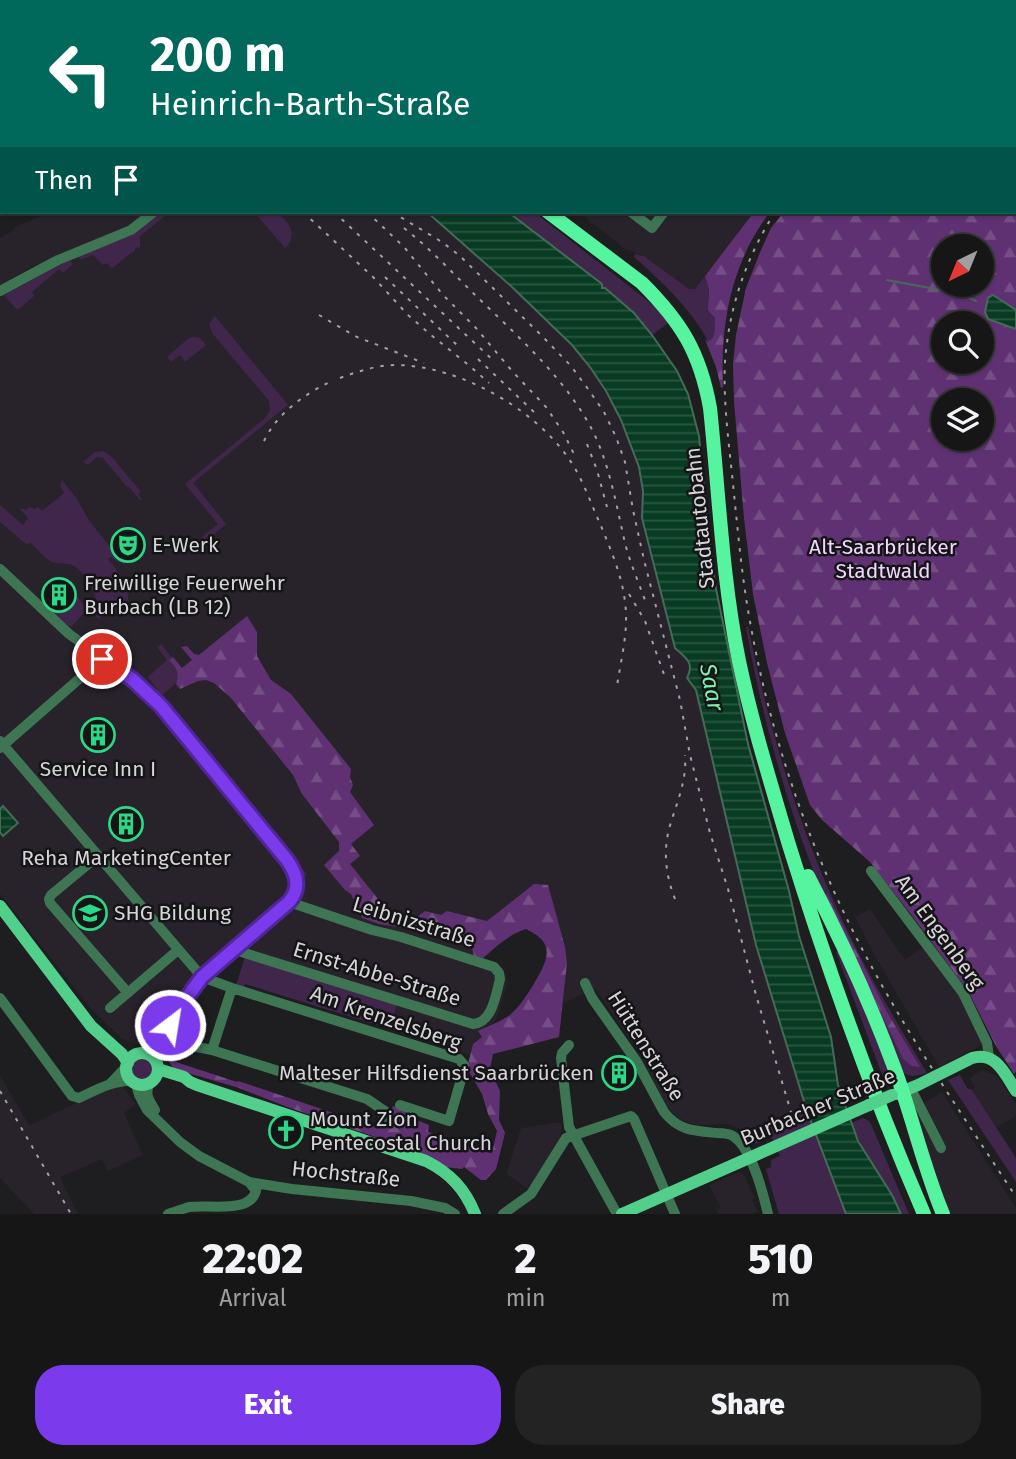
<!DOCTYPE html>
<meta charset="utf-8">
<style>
:root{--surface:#161617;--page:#232324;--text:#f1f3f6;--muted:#9e9fa1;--line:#353536;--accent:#7c3aed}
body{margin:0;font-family:"Fira Sans",sans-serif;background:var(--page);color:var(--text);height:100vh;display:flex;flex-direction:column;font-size:26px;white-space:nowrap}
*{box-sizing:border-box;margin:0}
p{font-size:23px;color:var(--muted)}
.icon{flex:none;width:38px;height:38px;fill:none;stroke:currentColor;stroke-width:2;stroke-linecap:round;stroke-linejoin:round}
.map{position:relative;height:1214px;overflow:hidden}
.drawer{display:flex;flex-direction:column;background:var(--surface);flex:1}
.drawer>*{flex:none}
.hud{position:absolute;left:0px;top:0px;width:1017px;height:214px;box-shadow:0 2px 5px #0004,0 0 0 2px var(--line);background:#00695c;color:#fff;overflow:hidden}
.needle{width:46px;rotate:223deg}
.buttons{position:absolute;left:931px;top:234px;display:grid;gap:14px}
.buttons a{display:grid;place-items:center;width:63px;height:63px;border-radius:50%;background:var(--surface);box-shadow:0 2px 5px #0004,0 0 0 2px var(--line);font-size:35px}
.pin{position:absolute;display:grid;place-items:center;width:60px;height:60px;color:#fff;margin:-30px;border:4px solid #fff;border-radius:50%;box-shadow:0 2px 7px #0007}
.me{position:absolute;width:77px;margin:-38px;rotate:31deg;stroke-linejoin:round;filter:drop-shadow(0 0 5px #0008)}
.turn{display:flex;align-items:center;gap:24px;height:147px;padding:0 35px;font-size:32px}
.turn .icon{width:91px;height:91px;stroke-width:2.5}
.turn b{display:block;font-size:49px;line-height:60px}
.then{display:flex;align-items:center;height:66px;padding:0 35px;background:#0003;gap:14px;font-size:26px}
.eta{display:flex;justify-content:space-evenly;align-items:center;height:119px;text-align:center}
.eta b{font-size:42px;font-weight:800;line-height:49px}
.action{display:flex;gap:14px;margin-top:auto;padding:14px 35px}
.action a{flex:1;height:80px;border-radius:28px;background:var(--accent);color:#fff;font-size:28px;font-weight:800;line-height:80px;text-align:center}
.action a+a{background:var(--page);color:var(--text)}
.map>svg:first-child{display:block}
.built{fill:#28222a}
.green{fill:#41264c}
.forest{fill:url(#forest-firs);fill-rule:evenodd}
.water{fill:url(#water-rules);stroke:#466a58;stroke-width:2}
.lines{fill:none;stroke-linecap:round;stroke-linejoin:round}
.stream{stroke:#466a58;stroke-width:2}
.minor{stroke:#3e7654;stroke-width:10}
.major{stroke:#52d08b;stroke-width:12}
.highway{stroke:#57f4a0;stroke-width:14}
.rail{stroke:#a2a1a3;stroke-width:2;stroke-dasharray:3.5 7;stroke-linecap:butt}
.major-bridge{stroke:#52d08b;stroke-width:12}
.route-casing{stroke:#51269a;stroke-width:18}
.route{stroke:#7c3aed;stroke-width:12}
.labels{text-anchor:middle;stroke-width:5;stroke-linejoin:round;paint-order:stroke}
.street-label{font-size:21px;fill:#d6d4d6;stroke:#151416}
.poi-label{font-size:21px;fill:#d6d4d6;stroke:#151416;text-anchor:start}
.park-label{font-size:21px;fill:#f0d6fd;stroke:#151416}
.water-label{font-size:23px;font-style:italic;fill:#7bf3ad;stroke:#151416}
</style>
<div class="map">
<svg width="1016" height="1214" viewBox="0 0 1016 1214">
<defs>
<pattern id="forest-firs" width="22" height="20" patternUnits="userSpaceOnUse" patternTransform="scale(1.75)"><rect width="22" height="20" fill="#5f3173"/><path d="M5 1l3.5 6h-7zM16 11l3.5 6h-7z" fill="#754e86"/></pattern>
<pattern id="water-rules" width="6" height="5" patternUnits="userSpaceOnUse" patternTransform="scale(1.75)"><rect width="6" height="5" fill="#083c22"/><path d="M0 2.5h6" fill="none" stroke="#2b5741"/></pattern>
</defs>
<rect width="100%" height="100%" fill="#1e1d1f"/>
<path class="built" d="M 0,0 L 123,0 L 125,2 L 2,2 L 2,113 L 0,114 Z
M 49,212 L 147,212 L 131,224 L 121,229 L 34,266 L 0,285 L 0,238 L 12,231 L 14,228 Z
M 163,212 L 397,212 L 403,215 L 406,212 L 427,212 L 548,321 L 572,345 L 590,367 L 621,420 L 639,467 L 643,491 L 642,518 L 689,661 L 691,670 L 687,678 L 696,690 L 756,945 L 807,1111 L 746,1134 L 736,1127 L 727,1124 L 697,1125 L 689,1123 L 676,1117 L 666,1105 L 638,1051 L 595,988 L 563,1003 L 567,963 L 534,884 L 487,921 L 459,934 L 469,941 L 474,955 L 496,963 L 502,967 L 507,977 L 507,984 L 497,1018 L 491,1024 L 478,1031 L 482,1037 L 473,1044 L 470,1055 L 390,1029 L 399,998 L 239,946 L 138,1045 L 121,1038 L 92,1010 L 0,894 L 0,296 L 78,256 L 134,234 Z
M 578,212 L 754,212 L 695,289 L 689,289 L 644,256 L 625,249 Z
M 870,909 L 905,960 L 923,947 L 960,996 L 982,1045 L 939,1067 L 871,949 L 855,917 Z
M 982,1070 L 997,1076 L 1016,1104 L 1016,1116 L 996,1128 L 972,1090 L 975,1087 L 969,1078 Z
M 0,1075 L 29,1125 L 120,1083 L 136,1104 L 124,1113 L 143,1155 L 108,1171 L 102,1159 L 60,1177 L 78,1214 L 34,1214 L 0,1178 Z
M 942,1092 L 1016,1208 L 1016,1214 L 948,1214 L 912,1110 Z
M 561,1122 L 562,1128 L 560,1139 L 532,1184 L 527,1188 L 506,1174 L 521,1128 Z
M 739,1172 L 744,1175 L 755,1198 L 752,1200 L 758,1211 L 751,1214 L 719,1214 L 717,1210 L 721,1208 L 709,1185 Z"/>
<path class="green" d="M 163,212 L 170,212 L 140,236 L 140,247 L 135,248 L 135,251 C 126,255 121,262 112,268 L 107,263 L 103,265 L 93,255 L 80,260 L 78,256 L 134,234 Z
M 254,212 L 278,212 C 289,224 299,234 285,248 Z
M 508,212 L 534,212 L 657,308 L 668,321 L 667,324 L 652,335 L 624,303 L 602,288 L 601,284 Z
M 635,254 L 644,256 L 689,289 L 695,289 L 705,276 L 709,289 L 708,300 L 715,318 L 714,338 L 711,341 L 706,342 L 705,340 L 707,339 C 689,307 661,281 634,257 Z
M 69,260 L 73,264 L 63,273 L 59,269 L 32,292 L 34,296 L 19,309 L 15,308 L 4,295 Z
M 215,316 L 288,405 L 193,483 L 226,524 L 198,548 L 192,540 L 193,539 L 196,542 L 218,524 L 185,484 L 265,418 L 270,410 L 269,401 L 212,333 L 209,324 Z
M 193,337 L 200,338 L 206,345 L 185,362 L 180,355 L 171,362 L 167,357 L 189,338 Z
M 103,451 L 111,456 L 141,492 L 138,494 L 142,499 L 140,500 L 129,487 L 127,487 L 103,458 L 97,457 L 88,465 L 83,462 L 95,452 Z
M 62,480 L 77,499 L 90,522 L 130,571 L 121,562 L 119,563 L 112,557 L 108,559 L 120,574 L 117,576 L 129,590 L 127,604 L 113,616 L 109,611 L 99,619 L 94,614 C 102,599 88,575 74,566 C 67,562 59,565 52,562 C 44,558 37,549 31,543 L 26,544 L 0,522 L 0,505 L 23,525 L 28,518 L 19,508 L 26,510 L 29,507 L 35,509 L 38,507 L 42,511 L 64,493 L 60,486 Z
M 77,596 L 86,608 L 85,612 L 72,626 L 65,626 L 49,612 L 55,606 L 62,612 Z
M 746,627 L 748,627 C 767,719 793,809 831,895 C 858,957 892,1015 927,1073 C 917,1076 909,1078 901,1071 C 871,1002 837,935 811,865 C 782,788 760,708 746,627 Z
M 161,644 L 172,658 L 169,660 C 185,678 179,681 162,695 L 166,699 L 162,701 L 153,693 L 157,689 L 148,677 L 167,660 L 157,647 Z
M 170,704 L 307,874 L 305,876 L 301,875 L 296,866 L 168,707 Z
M 838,951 L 855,985 L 892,1080 L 886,1085 L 836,952 Z
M 245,957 L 397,1004 L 390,1029 L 245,984 L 243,989 L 236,985 Z
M130 1069a12 12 0 1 1 24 0a12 12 0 1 1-24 0Z
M 960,1075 L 967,1088 L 972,1090 L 1016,1158 L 1016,1182 L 948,1080 Z
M 807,1111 L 846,1214 L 779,1214 L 766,1169 L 771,1167 L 771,1160 L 780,1156 L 771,1136 L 756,1144 L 750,1140 L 746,1134 Z
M 863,1118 L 869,1121 L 871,1124 L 909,1214 L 901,1214 C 887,1182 864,1155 851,1123 Z"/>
<path class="forest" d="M 470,0 L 1016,0 L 1016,1072 L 1014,1074 L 996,1046 L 968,991 L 910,913 L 870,862 L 822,820 L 810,805 L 785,733 L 767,663 L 753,594 L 744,518 L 734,402 L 733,364 L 736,335 L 746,288 L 761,250 L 771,228 L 784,212 L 1015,212 L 1015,2 L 473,2 ZM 943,247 L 982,247 L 982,285 L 943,285 ZM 943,324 L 982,324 L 982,362 L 943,362 ZM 943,401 L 982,401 L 982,439 L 943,439 Z
M 754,212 L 770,212 C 731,263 720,324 723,387 L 721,388 L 716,367 L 706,342 C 717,340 714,328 715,318 L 708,310 L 709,289 L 705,276 Z
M 247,616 L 257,632 L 257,656 L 271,680 L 291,694 L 351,769 L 350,777 L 353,785 L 350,792 L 374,825 L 351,844 L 360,856 L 350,864 L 387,910 L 387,921 L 410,922 L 425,911 L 441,915 L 447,911 L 487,921 L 534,884 L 548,885 L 565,947 L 567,963 L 559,1037 L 493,1054 L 490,1069 L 500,1091 L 499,1120 L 505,1133 L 496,1169 L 486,1180 L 481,1180 L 464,1167 L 462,1169 L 444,1167 L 416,1153 L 414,1150 L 290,1108 L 236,1087 L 174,1069 L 169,1062 L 169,1053 L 171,1050 L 180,1049 L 176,1062 L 237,1082 L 238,1081 L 375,1127 L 386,1125 L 393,1106 L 406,1110 L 414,1119 L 429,1125 L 428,1132 L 492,1153 L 497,1131 L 488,1114 L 482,1094 L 467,1068 L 473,1044 L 482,1037 L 478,1031 C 489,1025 502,1022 512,1013 C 520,1006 526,996 532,987 C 546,963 559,944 526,929 C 509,934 496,947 483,958 L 474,956 C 473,951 472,947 470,943 C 463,933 446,931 435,933 L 379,924 L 362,918 L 351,894 L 345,890 L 324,865 L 339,851 L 339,842 L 302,794 L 293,775 L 231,698 L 214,683 L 206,680 L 198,681 L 180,689 L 176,684 C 180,672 177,669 169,660 L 173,657 L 182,668 L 192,660 L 181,647 L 187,646 L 194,654 L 199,655 Z
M 827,894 L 888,1014 L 920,1067 L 912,1066 L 903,1059 L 825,896 Z"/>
<path class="water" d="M 427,212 L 508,212 L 602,284 L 602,288 L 605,288 L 634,313 L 652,335 L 677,371 L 688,394 L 699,436 L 707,520 L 715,584 L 748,744 L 789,891 L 799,936 L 831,1037 L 838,1085 L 858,1141 L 892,1195 L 901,1214 L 846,1214 L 807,1111 L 756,945 L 696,690 L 687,678 C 695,663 686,658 675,648 L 642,518 L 643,491 L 639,467 L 621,420 L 606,391 L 590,367 L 572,345 L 512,287 Z
M 993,295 L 1016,310 L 1016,329 L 988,319 L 985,312 L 988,298 Z
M 3,806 L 18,823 L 3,836 L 0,832 L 0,809 Z"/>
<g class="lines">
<path class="stream" d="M 887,280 L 962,294 L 976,301
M 798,1119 L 811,1119
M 790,1122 L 795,1120"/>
<path class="minor" d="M 446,0 L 448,2
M 372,2 L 373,0
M 631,212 L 652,228 L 664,212
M 0,291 L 58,260 L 131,230 L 154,212
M 0,569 L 69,634 L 132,679 L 161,706 L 287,860 C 296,872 300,883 293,898 L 198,981 L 170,1025 C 161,1033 156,1045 148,1054
M 0,741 L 202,977 L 232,988 L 459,1059 L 464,1065 L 463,1073 L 449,1121 L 400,1105
M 0,748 L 102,659
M 98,856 L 51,895 L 49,899 L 50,903 L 128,993
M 871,871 L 963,993 L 987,1043 L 989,1057
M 235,950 L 473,1024 C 492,1023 496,995 500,979 L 499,973 L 494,967 L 401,937 L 372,930 L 289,902
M 585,983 L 592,998 L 637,1062 L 664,1112 C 679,1131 694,1131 717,1133 C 722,1133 728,1133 733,1136 C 752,1148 763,1193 768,1214
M 0,998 L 72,1096 L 79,1098 C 96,1090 113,1080 132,1081
M 110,1008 L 178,950
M 187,1045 L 212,1050 L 367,1099 L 386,1112 L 382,1122
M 569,1045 L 562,1053 L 561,1058 L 569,1127 L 617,1214
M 212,1050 L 232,988
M 156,1061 L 169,1036
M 150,1083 C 144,1094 149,1100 155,1110
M 110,1084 L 126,1067
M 136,1084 L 139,1095 L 147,1110 L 180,1142 L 199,1156 L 249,1182 L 292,1189 L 411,1201 L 445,1208 L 455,1214
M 911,1089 L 941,1148
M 168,1214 C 175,1212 182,1209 189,1207 C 208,1204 250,1214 256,1191 L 249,1182
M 503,1214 L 531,1194 L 566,1138 L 631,1116 L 634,1119 L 675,1214"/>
<path class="major" d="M 0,906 L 91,1026 L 122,1054 L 128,1063
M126 1069a16 16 0 1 1 32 0a16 16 0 1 1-32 0Z
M 158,1069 L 184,1077 L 190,1082 L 197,1085 L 426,1161 C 450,1173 465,1189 475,1214
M 896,1094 L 918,1085 L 972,1058 C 996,1051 1005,1074 1016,1091
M 622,1214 L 869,1105"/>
<path class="highway" d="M 289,0 L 291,2
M 303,0 L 305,2
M 548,212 L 642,283 C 681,322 700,352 710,408 C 719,492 722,578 739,661 C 752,723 771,784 789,845 C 828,970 872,1094 924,1214
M 808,876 C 840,937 870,1002 894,1067 C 912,1115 923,1166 943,1214"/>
<path class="rail" d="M 72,0 L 75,2
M 106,0 L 108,2
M 149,2 L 151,0
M 162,2 L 164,0
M 0,137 L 2,136
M 303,212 L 374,278 L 408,315 L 431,335 L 471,367 L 489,383
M 334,212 L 495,362
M 367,212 L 404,247 L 443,295 L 476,328 L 512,371 L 546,407 L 563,432 L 576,458
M 392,212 L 442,242 L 460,256 L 541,335 L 571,366 L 588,389 L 604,412 L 616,437 L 625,462 L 633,510 L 644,560 L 680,700 L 690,755 L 710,833 L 728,889 L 756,995 L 791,1112
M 775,212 C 746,258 729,307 725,362 C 723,402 729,444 733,484 C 738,532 742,580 751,627 C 771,737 808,844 859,943 C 905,1032 962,1114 1016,1197
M 404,228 C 428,247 449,269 470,290 C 515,334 571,382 597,440 C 611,473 617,508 625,543 C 630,563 639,583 646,603
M 385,277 L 459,347
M 319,315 L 357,337 L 424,363
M 478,359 L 534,412
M 340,378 C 359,371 377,365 397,365 C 459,366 534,408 569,459 C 583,479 591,504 601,526 C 611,550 622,576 625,602 C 629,630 621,659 617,686
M 264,441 C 276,415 303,395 328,383
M 587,444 L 597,470 L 607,507
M 629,594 L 645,621 L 666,680
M 675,899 C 666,876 663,853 669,829 C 676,804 687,782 685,755
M 0,1091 L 71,1214"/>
<path class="major-bridge" d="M 869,1105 L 892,1095"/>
</g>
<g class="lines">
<g class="route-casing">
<path id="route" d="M 102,659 L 132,679 L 161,706 L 287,860 C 297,874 301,888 289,902 L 202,977 L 185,1000 L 170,1025"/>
</g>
<use href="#route" class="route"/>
</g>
<defs>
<g id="theatre-ring" transform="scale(1.75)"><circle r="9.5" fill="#151416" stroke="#2ad885" stroke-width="1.5"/><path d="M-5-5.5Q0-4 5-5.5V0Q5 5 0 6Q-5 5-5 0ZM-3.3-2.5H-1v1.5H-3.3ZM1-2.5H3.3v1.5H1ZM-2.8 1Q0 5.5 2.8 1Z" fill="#2ad885"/></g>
<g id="building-ring" transform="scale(1.75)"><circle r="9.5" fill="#151416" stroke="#2ad885" stroke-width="1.5"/><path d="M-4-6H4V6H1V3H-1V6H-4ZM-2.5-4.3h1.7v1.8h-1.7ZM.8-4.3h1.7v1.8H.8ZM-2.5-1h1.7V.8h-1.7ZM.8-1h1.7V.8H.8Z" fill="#2ad885"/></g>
<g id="school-ring" transform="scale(1.75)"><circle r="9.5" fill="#151416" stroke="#2ad885" stroke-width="1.5"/><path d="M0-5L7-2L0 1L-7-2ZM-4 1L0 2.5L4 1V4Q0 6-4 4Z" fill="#2ad885"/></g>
<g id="church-ring" transform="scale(1.75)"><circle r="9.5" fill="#151416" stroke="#2ad885" stroke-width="1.5"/><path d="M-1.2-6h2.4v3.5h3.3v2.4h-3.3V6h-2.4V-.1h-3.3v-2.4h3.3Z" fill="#2ad885"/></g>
</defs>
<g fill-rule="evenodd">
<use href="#theatre-ring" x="128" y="545"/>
<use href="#building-ring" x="59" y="595"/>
<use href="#building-ring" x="98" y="735"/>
<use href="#building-ring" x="126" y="824"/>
<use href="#school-ring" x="90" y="913"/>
<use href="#building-ring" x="619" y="1073"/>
<use href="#church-ring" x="286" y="1131"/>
</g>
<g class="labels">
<g class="street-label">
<text transform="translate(700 518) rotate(-96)" y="7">Stadtautobahn</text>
<text transform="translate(414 922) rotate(17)" y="7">Leibnizstraße</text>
<text transform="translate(940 932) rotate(54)" y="7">Am Engenberg</text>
<text transform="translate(377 974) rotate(17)" y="7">Ernst-Abbe-Straße</text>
<text transform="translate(386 1018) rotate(19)" y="7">Am Krenzelsberg</text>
<text transform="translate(646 1046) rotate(58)" y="7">Hüttenstraße</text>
<text transform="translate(818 1107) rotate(-23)" y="7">Burbacher Straße</text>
<text transform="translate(346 1174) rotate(6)" y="7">Hochstraße</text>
</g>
<g class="poi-label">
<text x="152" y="552">E-Werk</text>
<text x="84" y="590">Freiwillige Feuerwehr<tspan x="84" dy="24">Burbach (LB 12)</tspan></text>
<text x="98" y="776" text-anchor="middle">Service Inn I</text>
<text x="126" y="865" text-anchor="middle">Reha MarketingCenter</text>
<text x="114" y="920">SHG Bildung</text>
<text x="594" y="1080" text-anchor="end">Malteser Hilfsdienst Saarbrücken</text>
<text x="310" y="1126">Mount Zion<tspan x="310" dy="24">Pentecostal Church</tspan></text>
</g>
<g class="park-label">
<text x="883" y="554">Alt-Saarbrücker<tspan x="883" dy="24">Stadtwald</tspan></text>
</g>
<g class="water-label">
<text transform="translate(712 687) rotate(79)" y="8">Saar</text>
</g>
</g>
</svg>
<div class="buttons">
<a><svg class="needle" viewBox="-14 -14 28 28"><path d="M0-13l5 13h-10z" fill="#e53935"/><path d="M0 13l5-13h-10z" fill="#9e9fa1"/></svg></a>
<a><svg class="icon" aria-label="search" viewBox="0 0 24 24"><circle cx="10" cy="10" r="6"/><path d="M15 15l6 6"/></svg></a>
<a><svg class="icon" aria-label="layers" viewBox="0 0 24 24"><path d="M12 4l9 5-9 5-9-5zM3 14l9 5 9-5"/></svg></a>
</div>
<div class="pin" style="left:102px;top:659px;background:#d93025"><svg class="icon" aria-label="arrive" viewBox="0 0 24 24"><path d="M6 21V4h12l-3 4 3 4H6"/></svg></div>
<svg class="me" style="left:170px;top:1025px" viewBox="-20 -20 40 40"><circle r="17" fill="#7c3aed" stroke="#fff" stroke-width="3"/><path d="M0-11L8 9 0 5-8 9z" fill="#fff"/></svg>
<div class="hud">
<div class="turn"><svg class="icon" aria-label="left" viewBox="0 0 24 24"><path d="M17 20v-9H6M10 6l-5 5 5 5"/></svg><div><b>200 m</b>Heinrich-Barth-Straße</div></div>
<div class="then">Then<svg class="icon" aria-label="arrive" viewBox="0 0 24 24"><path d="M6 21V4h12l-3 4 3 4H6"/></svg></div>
</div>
</div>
<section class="drawer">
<div class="eta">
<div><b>22:02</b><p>Arrival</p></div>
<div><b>2</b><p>min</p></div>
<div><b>510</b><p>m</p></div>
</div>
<div class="action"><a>Exit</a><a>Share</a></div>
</section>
